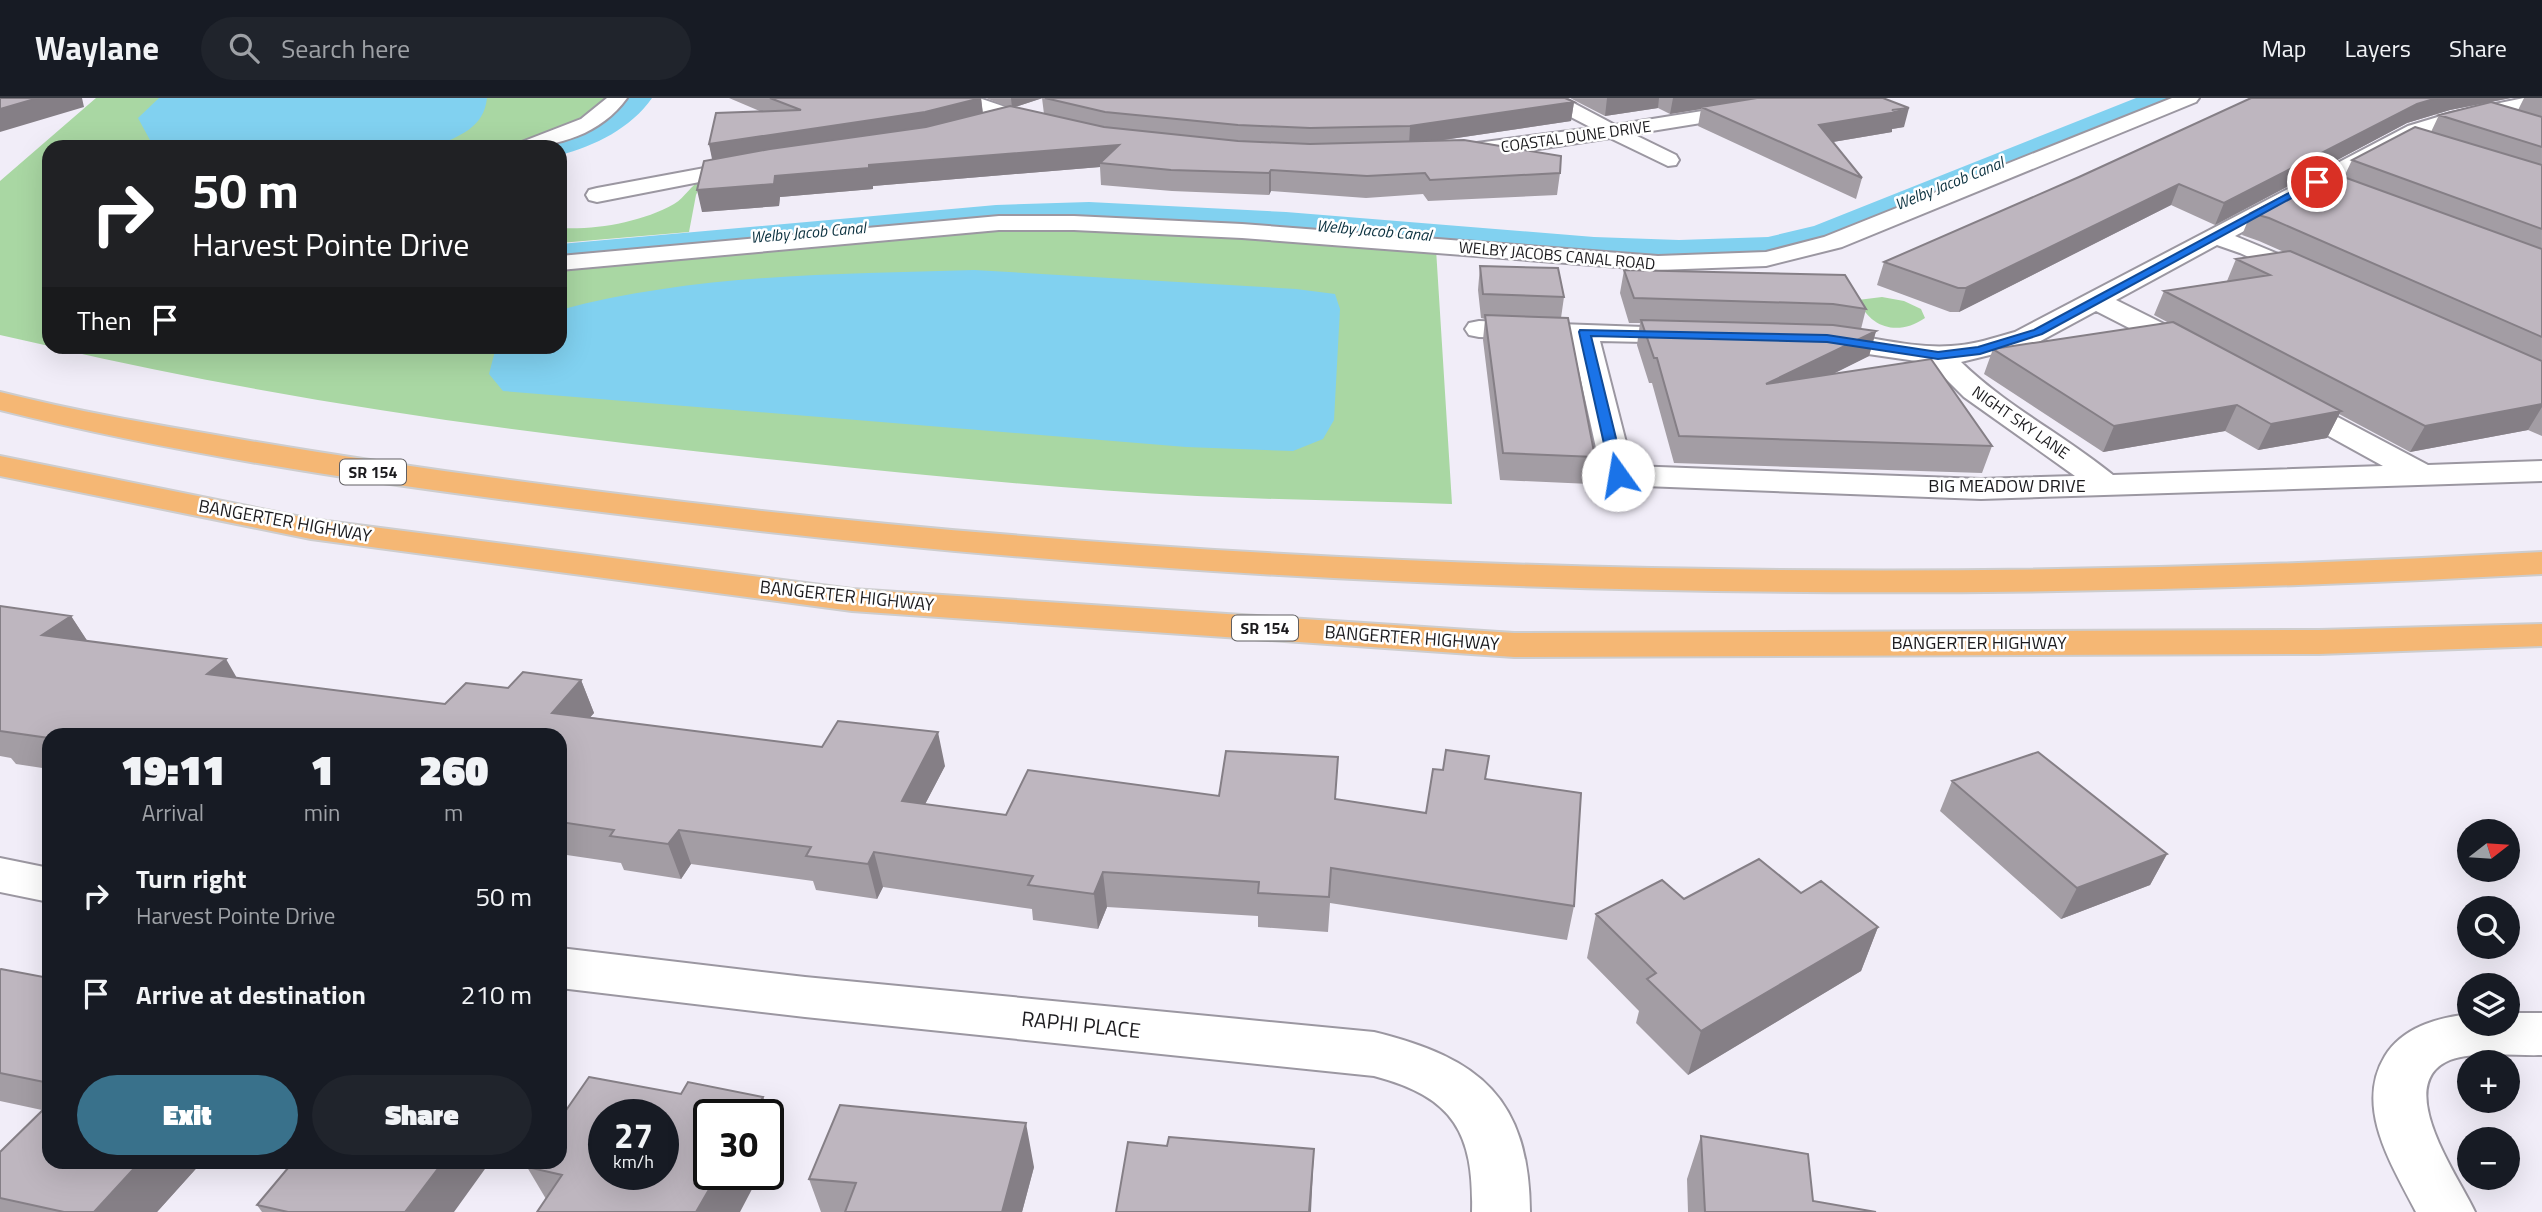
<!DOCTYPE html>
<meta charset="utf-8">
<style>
:root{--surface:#171b24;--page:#20242c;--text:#f1f3f6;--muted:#9ea1a6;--line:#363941;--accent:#39718b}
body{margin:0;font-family:"Titillium Web",sans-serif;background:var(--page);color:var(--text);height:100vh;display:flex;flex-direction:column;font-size:26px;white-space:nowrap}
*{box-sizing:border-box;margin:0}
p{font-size:23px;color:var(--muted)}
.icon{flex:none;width:38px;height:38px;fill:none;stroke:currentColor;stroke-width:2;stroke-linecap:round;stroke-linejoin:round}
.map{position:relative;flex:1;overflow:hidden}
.side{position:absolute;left:42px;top:630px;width:525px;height:441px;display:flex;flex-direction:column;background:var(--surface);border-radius:21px;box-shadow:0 7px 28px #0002}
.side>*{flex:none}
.top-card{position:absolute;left:42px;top:42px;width:525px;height:214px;border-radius:21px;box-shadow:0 7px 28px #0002;background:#202124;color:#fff;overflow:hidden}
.needle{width:46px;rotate:73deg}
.fabs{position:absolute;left:2457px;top:721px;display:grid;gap:14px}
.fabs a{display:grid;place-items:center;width:63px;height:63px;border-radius:50%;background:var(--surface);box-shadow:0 7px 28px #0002;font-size:35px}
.speed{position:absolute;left:588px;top:1001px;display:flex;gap:14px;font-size:35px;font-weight:700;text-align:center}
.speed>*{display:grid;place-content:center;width:91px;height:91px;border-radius:50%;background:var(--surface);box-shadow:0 7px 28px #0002;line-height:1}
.speed small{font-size:18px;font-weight:400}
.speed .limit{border:4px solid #111;border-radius:10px;background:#fff;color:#111}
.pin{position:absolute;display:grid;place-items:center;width:60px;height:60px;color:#fff;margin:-30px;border:4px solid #fff;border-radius:50%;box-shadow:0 2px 7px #0007}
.me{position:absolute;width:77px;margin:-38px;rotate:347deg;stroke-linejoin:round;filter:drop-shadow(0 0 5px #0008)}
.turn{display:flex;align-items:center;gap:24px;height:147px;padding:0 35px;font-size:32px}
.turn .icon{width:91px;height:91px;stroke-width:2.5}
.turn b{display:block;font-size:49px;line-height:60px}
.then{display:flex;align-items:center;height:66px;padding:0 35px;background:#0003;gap:14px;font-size:26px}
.eta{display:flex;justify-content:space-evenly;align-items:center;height:119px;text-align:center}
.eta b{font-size:42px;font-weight:800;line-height:49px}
.action{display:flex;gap:14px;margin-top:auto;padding:14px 35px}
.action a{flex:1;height:80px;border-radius:42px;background:var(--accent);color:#fff;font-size:28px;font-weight:800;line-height:80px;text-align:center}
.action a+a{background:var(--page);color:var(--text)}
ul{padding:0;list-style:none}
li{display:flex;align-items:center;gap:21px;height:98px;padding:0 35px}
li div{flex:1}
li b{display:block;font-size:26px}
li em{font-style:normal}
header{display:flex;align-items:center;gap:42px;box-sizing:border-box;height:98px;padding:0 35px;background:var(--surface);border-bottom:2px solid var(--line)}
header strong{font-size:33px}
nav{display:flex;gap:38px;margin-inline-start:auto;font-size:24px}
.search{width:490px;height:63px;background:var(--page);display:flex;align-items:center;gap:18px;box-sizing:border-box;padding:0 24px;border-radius:38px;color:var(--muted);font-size:26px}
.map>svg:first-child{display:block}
.green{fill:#a9d7a3}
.water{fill:#81d1f0}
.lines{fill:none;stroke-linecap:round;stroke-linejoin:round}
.canal{fill:#81d1f0;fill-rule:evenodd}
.minor-casing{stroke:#9b97a1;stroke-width:4}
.highway-casing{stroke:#cdcdce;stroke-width:4}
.minor{fill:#fff;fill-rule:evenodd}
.highway{fill:#f5b774;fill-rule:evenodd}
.wall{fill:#a39da4;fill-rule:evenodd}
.shaded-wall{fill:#857f86}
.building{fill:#beb6bf;stroke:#857f86;stroke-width:2;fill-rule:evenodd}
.route{fill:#1a73e8;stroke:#114b97;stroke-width:2}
.labels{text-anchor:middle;stroke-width:5;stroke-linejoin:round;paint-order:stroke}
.far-street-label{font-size:16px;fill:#1c1b1e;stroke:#fff}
.far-water-label{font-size:16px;font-style:italic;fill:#0c3240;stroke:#fff}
.shield{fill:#fff;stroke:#605f62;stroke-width:2}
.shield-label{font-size:16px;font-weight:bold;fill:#1c1b1e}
.street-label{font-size:18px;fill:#1c1b1e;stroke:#fff}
.near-street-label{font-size:21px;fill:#1c1b1e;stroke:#fff}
</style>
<header>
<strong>Waylane</strong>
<div class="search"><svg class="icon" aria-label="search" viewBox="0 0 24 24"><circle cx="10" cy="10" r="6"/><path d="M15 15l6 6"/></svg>Search here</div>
<nav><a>Map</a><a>Layers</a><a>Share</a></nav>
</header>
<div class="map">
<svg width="2542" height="1114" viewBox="0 0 2542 1114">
<rect width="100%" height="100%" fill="#f1edf8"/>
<path class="green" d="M 96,0 L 609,0 L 581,25 L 515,49 L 49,49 L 49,248 L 0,237 L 0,83 Z
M 703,81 L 696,97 L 689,134 L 560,145 L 560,130 C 597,132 642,124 674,106 C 686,99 690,87 703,81 Z
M 1045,127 L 1436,151 L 1452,406 C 1367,403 1282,402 1197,398 C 1060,391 923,377 787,363 C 540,338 294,305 51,249 L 560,248 L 560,167 Z
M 1882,199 L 1904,203 L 1921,211 L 1925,220 C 1899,238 1871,231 1858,202 Z"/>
<path class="water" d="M 159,0 L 487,0 C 484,30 459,38 434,49 L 157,49 L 151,44 L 138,20 Z
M 974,172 L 1296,191 L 1335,196 L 1340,211 L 1334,322 L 1323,341 L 1293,353 L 1186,349 L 503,293 L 489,276 L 496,249 L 560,248 L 560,212 C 694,176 836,176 974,172 Z"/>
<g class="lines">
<path class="canal" d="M 623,0 L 652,0 C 631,30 595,48 560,57 L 560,49 L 540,49 L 544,43 L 590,24 Z
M 2136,0 L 2175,0 L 2171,6 L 1838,142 L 1768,161 L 1679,164 L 1594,161 L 1286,134 L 1089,124 L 996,127 L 560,168 L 560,146 L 996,107 L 1089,104 L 1286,114 L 1594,139 L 1679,142 L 1768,139 L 1814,128 Z"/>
<g class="minor-casing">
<path id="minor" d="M 607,0 L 627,0 C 601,36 558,49 516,49 L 519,45 L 581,21 Z
M 951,0 L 979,0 L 1050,24 L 1053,28 L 1050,32 C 1027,38 977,13 954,4 Z
M 1539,0 L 1564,0 L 1615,27 L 1783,0 L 1829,0 L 1819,6 L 1633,36 L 1676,57 L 1679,62 L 1676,67 L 1668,68 L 1610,40 L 1532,52 L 1454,60 L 1447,58 L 1444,54 L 1447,50 L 1454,48 L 1592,30 L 1542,4 Z
M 2172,0 L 2199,0 L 2196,4 L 1842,149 L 1766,168 L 1658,172 L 1242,140 L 1074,132 L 999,132 L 560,172 L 560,158 L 999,118 L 1074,118 L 1242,126 L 1658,158 L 1766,154 L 1824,139 Z
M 2524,0 L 2542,0 L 2542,8 L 2455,26 L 2422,36 L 2235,138 L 2319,173 L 2323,178 L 2319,183 L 2310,186 L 2301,183 L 2240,155 L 2217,147 L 2116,202 L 2204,246 L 2208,252 L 2204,258 L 2194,260 L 2184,258 L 2096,213 L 2035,246 L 1961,264 C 2006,308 2064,337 2113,377 L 2383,368 L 2276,309 L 2271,303 L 2276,297 L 2286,294 L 2296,297 L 2428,367 L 2542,363 L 2542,383 L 1981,401 L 1618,387 L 1607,384 L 1602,377 L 1572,242 L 1479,239 L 1469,237 L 1465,231 L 1469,225 L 1479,223 L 1700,231 L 1704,237 L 1700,243 L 1690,245 L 1600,243 L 1632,368 L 1981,381 L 2075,378 L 1964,299 L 1930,265 L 1820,249 L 1810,247 L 1806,241 L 1810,235 L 1820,233 C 1864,236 1907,251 1951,248 C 1973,247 1994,240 2015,234 L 2408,28 L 2451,15 Z
M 753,61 L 761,62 L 764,67 L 761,72 L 597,104 L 589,102 L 586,97 L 589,92 L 597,90 Z
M 0,760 L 49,770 L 49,804 L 0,794 Z
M 560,850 L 805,879 L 1374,934 C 1480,960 1529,1000 1530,1114 L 1472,1114 C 1474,1035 1454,999 1374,978 L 805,919 L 560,890 Z
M 2508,915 L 2542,915 L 2542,957 C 2517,958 2473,953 2450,962 C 2391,986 2459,1079 2475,1114 L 2416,1114 C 2392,1067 2354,1009 2385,958 C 2403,929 2437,920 2469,916 L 2469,926 L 2508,926 Z"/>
</g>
<g class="highway-casing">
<path id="highway" d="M 0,294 C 75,313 151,326 227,339 C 378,365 531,386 684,404 C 1299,477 1923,488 2542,454 L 2542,476 C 1923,510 1299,499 684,424 C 458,397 220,367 0,312 Z
M 0,358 L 311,421 L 852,491 L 1514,535 L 2319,532 L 2542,526 L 2542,548 L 2319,556 L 1514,559 L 852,513 L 311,441 L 0,378 Z"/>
</g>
<use href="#minor" class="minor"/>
<use href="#highway" class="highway"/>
</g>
<path class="wall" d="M 729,0 L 981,0 L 983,15 L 1008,9 L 986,0 L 1565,0 L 1574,4 L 1571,23 L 1437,43 L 1560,75 L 1557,97 L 1428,103 L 1423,96 L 1366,100 L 1271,93 L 1269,97 L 1172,93 L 1101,87 L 1100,69 L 873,88 L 873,91 L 780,99 L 779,108 L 702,114 L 713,62 L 709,46 L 762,14 ZM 1042,0 L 1044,16 L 1015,9 Z
M 1570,0 L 1883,0 L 1904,29 L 1892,31 L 1892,34 L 1833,44 L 1862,80 L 1856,101 L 1698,28 L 1701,11 L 1670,16 L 1658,10 L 1605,18 Z
M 2251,0 L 2511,0 L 2450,12 L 2407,25 L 2215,127 L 2171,107 L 1959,214 L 1950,214 L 1877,187 L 1884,164 L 2079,79 Z
M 2524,0 L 2542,0 L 2542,338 L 2528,332 L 2410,354 L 2339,316 L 2327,340 L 2258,352 L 2225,333 L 2103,354 L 1984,276 L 1993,251 L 2169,225 L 2154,217 L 2164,193 L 2227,183 L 2236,161 L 2284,154 L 2259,143 L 2242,137 L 2251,115 L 2344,79 L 2352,62 L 2431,34 L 2439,17 L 2518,12 Z
M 1480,168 L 1564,199 L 1561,220 L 1595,359 L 1590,386 L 1500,382 L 1483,242 L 1485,221 L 1481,220 L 1478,192 Z
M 1624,172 L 1866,211 L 1861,231 L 1876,233 L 1869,258 L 1833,276 L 1992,348 L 1982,375 L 1674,365 L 1652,285 L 1649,285 L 1637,247 L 1640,225 L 1629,225 L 1620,195 Z
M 0,508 L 71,518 L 87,543 L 236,580 L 445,606 L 508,590 L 581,582 L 594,615 L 590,619 L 945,668 L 925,706 L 1006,717 L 1219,698 L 1336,701 L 1426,715 L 1486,681 L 1574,808 L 1567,842 L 1330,805 L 1328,834 L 1258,829 L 1258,818 L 1107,809 L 1098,831 L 1033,822 L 1032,811 L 883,789 L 877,801 L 816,792 L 813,783 L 691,766 L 681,781 L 624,772 L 621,765 L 560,756 L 560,637 L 49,637 L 49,671 L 16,666 L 11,660 L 0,658 Z
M 1952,683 L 2167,756 L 2150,787 L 2061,821 L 1940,713 Z
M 1801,795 L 1878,829 L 1861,873 L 1688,977 L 1636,925 L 1639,913 L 1587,860 L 1596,816 L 1684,801 Z
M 0,872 L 49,880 L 49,1064 L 202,1064 L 157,1114 L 0,1114 L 0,1054 L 42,1012 L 0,1003 Z
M 681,996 L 763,999 L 779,1043 L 546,1101 L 527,1069 Z
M 1701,1038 L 1813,1103 L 1876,1114 L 1688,1114 L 1687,1081 Z
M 1034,1069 L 1022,1114 L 821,1114 L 809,1081 Z
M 257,1107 L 454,1114 L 262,1114 Z"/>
<path class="shaded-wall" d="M 38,0 L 82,0 L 84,9 L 0,34 L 0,11 Z
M 981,0 L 983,18 L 928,32 L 713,66 L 709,46 Z
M 1011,0 L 1043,0 L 1012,10 Z
M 1607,0 L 1659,0 L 1658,10 L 1605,18 Z
M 1673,0 L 1768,0 L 1701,9 L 1701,11 L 1670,16 Z
M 2437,0 L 2511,0 L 2450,12 L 2407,25 L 2215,127 L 2224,105 L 2417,6 Z
M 1574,4 L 1571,23 L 1409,47 L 1410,28 Z
M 1909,10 L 1904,29 L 1892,31 L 1892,34 L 1815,47 L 1819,27 Z
M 1119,47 L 1100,65 L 1100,69 L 873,88 L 873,91 L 780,99 L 779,108 L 702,114 L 697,92 L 775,78 L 869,67 Z
M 1271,72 L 1271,93 L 1269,97 L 1269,75 Z
M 2179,86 L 2171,107 L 1959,214 L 1966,190 Z
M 1876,233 L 1869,258 L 1760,312 L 1766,286 Z
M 2542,306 L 2542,309 L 2528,332 L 2410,354 L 2425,328 Z
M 2237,307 L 2225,333 L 2103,354 L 2114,328 Z
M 2341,313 L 2327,340 L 2258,352 L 2271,326 Z
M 71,518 L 92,550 L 42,537 Z
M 226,561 L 245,594 L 207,576 Z
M 581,582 L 594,615 L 565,648 L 552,615 Z
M 938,634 L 945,668 L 909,737 L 902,703 Z
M 679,732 L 691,766 L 681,781 L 668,746 Z
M 874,754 L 883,789 L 877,801 L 868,766 Z
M 2167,756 L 2150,787 L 2061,821 L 2077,790 Z
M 1103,774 L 1107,809 L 1098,831 L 1094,796 Z
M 1878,829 L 1861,873 L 1688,977 L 1701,933 Z
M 763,999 L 779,1043 L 768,1062 L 768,1017 L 752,1017 Z
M 1026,1025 L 1034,1069 L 1022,1114 L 1002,1114 Z
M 1314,1051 L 1311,1114 L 1309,1114 Z
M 140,1064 L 202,1064 L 157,1114 L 94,1114 Z
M 443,1064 L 490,1064 L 454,1114 L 405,1114 Z
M 718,1076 L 760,1076 L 740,1114 L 696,1114 Z"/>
<path class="building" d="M 0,0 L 38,0 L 0,11 Z
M 770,0 L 981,0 L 925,14 L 709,46 L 716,15 L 801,12 Z
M 1045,0 L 1565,0 L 1574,4 L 1410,28 L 1310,30 L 1238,27 L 1105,14 Z
M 1757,0 L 1883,0 L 1909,10 L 1892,12 L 1897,14 L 1819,27 L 1862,80 L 1701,9 Z
M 2251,0 L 2437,0 L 2417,6 L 2224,105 L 2179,86 L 1966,190 L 1958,190 L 1884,164 L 2079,79 Z
M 2491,4 L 2542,19 L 2542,49 L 2439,17 Z
M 1010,8 L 1104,29 L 1238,43 L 1310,46 L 1464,42 L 1561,58 L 1560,75 L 1430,82 L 1425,75 L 1367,78 L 1271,72 L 1269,75 L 1171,72 L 1100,65 L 1119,47 L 869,67 L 869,70 L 775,78 L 774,86 L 697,92 L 704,63 L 770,51 L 926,29 Z
M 2415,29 L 2542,67 L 2542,131 L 2352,62 Z
M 2330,74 L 2542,151 L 2542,239 L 2269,120 L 2251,115 Z
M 2290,153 L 2542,263 L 2542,306 L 2425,328 L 2164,193 L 2270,177 L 2236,161 Z
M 1480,168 L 1558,170 L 1564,199 L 1483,196 Z
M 1624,172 L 1845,177 L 1866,211 L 1833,206 L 1634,200 Z
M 1485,217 L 1568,220 L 1595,359 L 1503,355 Z
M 1641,222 L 1833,227 L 1876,233 L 1766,286 L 1931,261 L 1992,348 L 1679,338 L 1657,260 L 1654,260 Z
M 2173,224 L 2341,313 L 2271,326 L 2237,307 L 2114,328 L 1993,251 Z
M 0,508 L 71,518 L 42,537 L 226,561 L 207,576 L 445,606 L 466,585 L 508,590 L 523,574 L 581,582 L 552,615 L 822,649 L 838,623 L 938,634 L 902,703 L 1006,717 L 1028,672 L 1219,698 L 1226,653 L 1338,659 L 1335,701 L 1426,715 L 1433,671 L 1443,672 L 1446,652 L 1489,658 L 1485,681 L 1581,695 L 1574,808 L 1331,770 L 1329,799 L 1258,795 L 1259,784 L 1103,774 L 1094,796 L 1028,787 L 1033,778 L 874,754 L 868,766 L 806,758 L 811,749 L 679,732 L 668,746 L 610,738 L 614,732 L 560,724 L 560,637 L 49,637 L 49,640 L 0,633 Z
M 2038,654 L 2167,756 L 2077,790 L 1952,683 Z
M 1759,761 L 1801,795 L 1821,783 L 1878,829 L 1701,933 L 1647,881 L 1656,875 L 1596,816 L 1662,782 L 1684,801 Z
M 1,871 L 49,880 L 48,887 L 49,887 L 49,985 L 0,975 L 0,872 Z
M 589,979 L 681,996 L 688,984 L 763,999 L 752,1017 L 709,1017 L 709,1076 L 718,1076 L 696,1114 L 537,1114 L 562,1077 L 527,1069 L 531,1064 L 560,1064 L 560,1021 ZM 604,1017 L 663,1017 L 663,1076 L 604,1076 Z
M 49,1006 L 49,1064 L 140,1064 L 94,1114 L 64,1114 L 0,1100 L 0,1054 Z
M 840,1007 L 1026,1025 L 1002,1114 L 845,1114 L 856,1085 L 809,1081 Z
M 1701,1038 L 1808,1056 L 1813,1103 L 1876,1114 L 1705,1114 Z
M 1169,1039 L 1314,1051 L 1309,1114 L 1116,1114 L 1128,1044 L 1167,1048 Z
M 293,1064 L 443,1064 L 405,1114 L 288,1114 L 257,1107 Z"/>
<path class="route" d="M 2313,82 L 2321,84 L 2042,236 L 1980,256 L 1938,261 L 1827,244 L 1591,238 L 1625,377 L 1618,381 L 1611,377 L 1579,234 L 1580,232 L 1827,237 L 1938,254 L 1978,249 L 2034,232 Z"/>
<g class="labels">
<g class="far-street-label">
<text transform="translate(1576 38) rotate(-8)" y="6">COASTAL DUNE DRIVE</text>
<text transform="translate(1557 157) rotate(5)" y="6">WELBY JACOBS CANAL ROAD</text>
<text transform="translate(2021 324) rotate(35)" y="6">NIGHT SKY LANE</text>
</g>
<g class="far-water-label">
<text transform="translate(1949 85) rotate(-22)" y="6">Welby Jacob Canal</text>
<text transform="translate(1374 132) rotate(5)" y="6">Welby Jacob Canal</text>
<text transform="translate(808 134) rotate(-5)" y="6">Welby Jacob Canal</text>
</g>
<g class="shield">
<rect x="340" y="361.5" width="66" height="25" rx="5"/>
<rect x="1232" y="517.5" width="66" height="25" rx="5"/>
</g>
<g class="shield-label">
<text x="373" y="380">SR 154</text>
<text x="1265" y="536">SR 154</text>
</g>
<g class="street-label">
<text x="2007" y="394">BIG MEADOW DRIVE</text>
<text transform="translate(285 423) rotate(10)" y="6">BANGERTER HIGHWAY</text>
<text transform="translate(847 498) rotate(6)" y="6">BANGERTER HIGHWAY</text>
<text transform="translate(1412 540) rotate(4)" y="6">BANGERTER HIGHWAY</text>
<text x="1979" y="551">BANGERTER HIGHWAY</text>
</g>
<g class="near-street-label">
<text transform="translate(1081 927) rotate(6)" y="7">RAPHI PLACE</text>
</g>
</g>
</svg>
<div class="fabs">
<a><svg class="needle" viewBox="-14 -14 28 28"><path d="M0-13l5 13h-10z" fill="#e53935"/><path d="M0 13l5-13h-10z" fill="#9ea1a6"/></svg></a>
<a><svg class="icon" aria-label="search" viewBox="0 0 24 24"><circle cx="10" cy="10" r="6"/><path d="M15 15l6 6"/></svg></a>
<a><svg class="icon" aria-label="layers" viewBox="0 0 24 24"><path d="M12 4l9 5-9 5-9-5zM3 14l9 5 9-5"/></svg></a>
<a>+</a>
<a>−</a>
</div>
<div class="speed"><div>27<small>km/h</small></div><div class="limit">30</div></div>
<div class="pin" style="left:2317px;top:84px;background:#d93025"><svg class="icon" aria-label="arrive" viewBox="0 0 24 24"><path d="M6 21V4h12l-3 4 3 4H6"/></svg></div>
<svg class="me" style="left:1618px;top:377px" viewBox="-20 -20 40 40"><circle r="19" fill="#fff"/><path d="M0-13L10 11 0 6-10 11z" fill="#1a73e8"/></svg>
<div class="top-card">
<div class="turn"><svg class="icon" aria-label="right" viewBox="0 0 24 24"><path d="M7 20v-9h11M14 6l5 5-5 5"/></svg><div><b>50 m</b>Harvest Pointe Drive</div></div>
<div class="then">Then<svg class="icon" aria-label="arrive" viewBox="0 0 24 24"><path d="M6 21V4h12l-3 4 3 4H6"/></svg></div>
</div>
<section class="side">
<div class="eta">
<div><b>19:11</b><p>Arrival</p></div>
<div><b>1</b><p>min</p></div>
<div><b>260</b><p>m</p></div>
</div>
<ul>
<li><svg class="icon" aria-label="right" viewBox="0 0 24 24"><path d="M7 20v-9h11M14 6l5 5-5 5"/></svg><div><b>Turn right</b><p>Harvest Pointe Drive</p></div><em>50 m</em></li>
<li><svg class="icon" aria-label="arrive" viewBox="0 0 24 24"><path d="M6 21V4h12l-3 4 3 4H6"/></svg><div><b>Arrive at destination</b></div><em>210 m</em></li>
</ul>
<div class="action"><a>Exit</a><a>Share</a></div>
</section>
</div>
